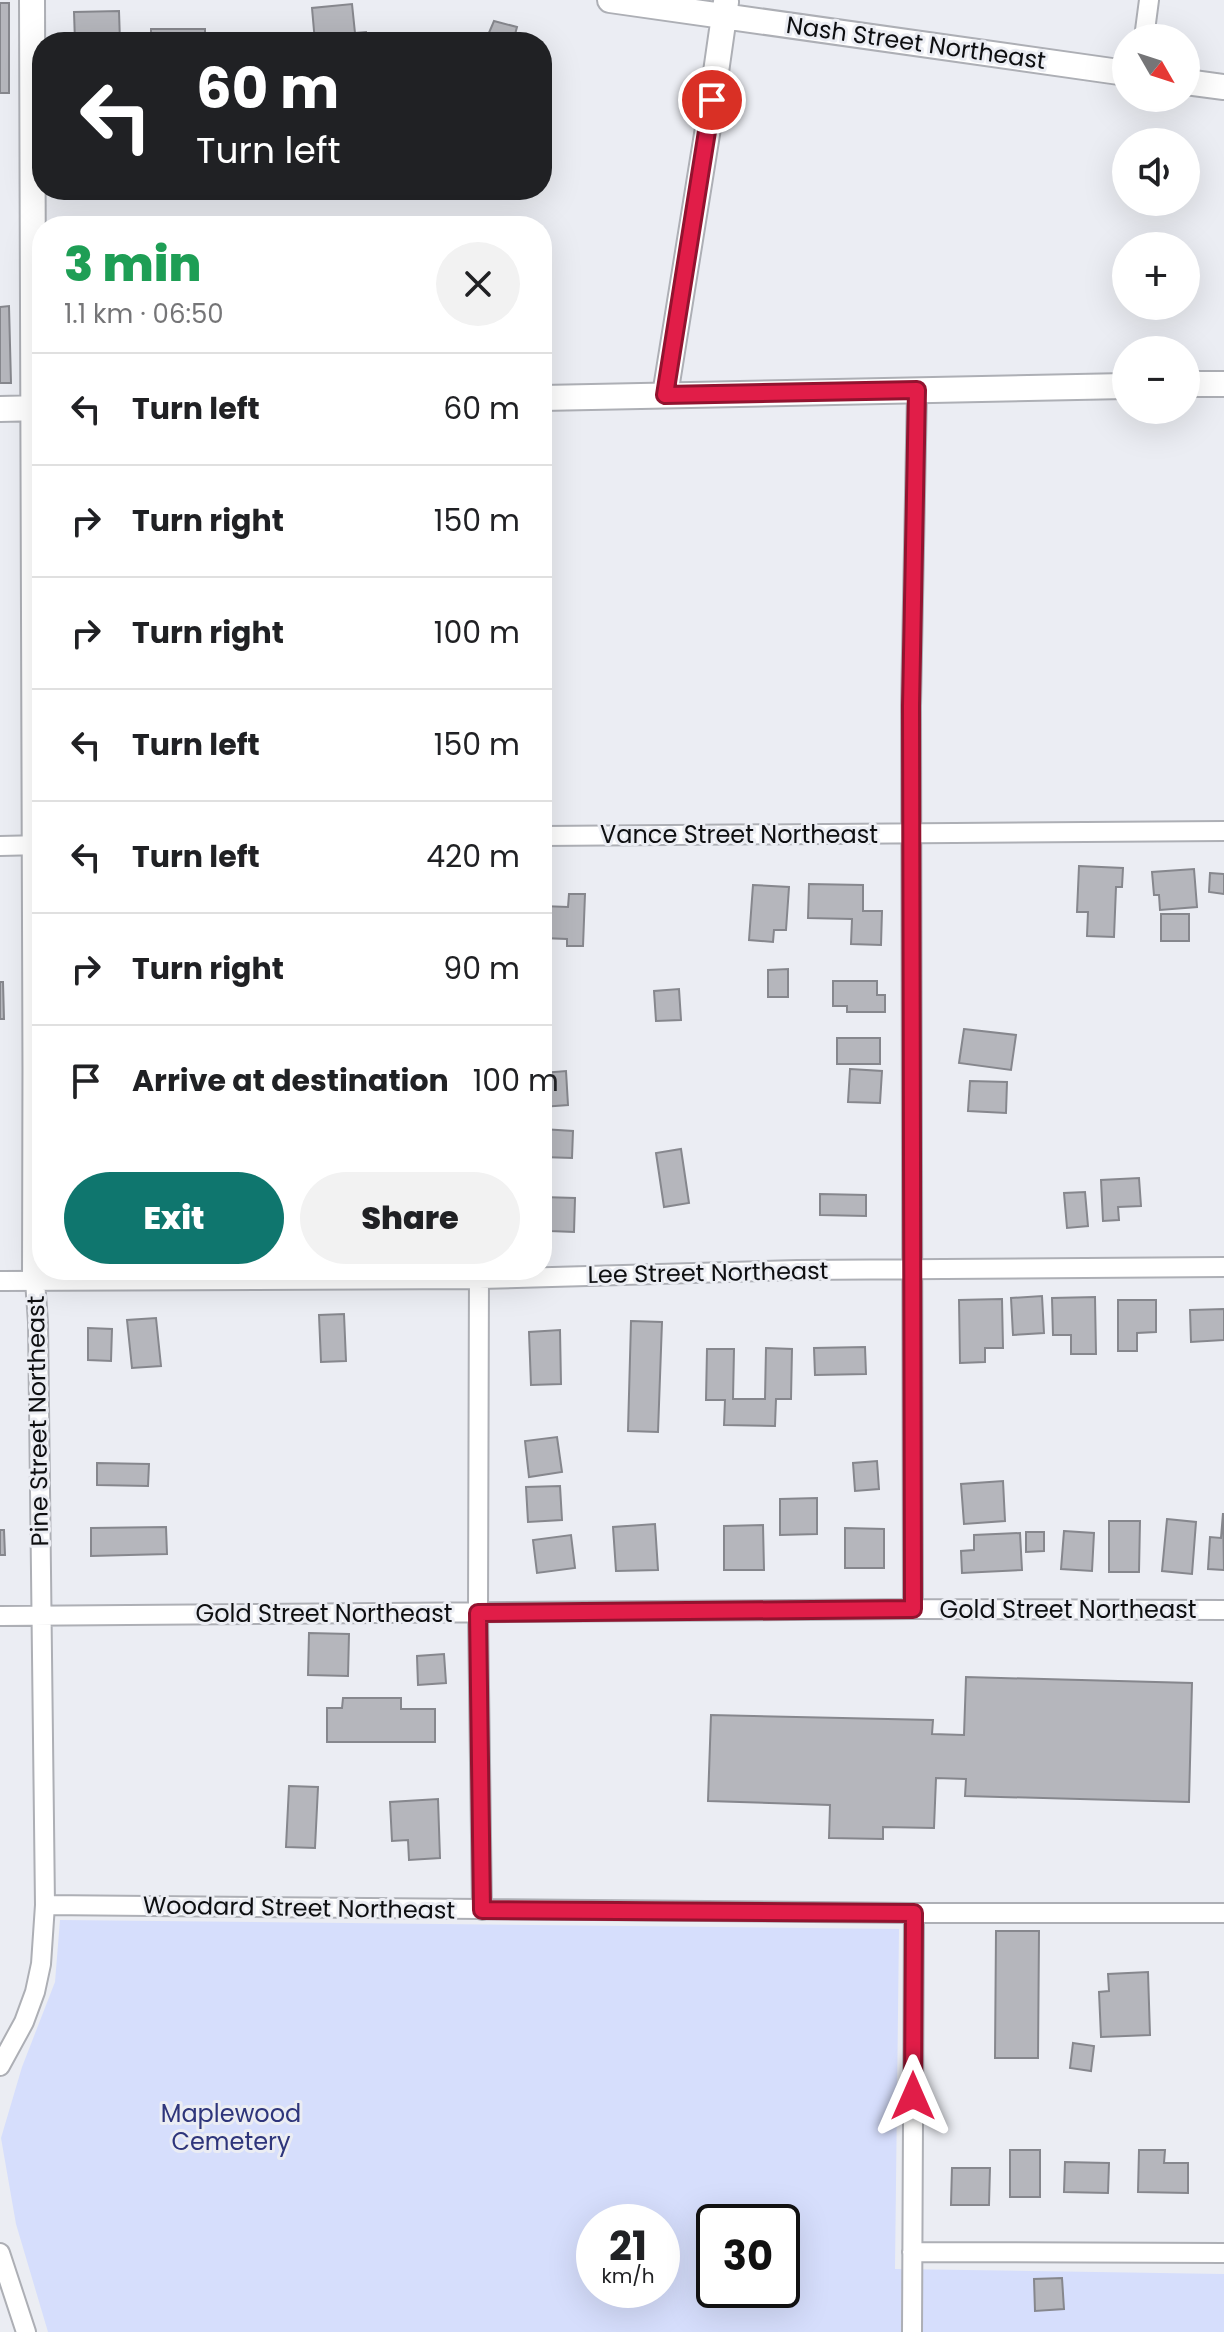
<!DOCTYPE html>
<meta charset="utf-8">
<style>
:root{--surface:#fff;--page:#f2f2f2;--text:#202124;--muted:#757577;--line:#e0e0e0;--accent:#0f766e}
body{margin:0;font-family:Poppins,sans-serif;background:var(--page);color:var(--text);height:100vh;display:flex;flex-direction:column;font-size:30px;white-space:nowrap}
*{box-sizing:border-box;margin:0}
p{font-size:26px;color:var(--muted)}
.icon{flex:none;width:44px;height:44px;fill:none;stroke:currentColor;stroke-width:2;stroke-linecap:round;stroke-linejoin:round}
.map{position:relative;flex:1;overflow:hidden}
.sheet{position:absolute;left:32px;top:216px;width:520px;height:1064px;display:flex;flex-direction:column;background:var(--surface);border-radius:32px;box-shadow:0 8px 32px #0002}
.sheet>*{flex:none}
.top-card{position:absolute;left:32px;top:32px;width:520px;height:168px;border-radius:32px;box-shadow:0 8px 32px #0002;background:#202124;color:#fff;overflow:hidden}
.needle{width:52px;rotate:129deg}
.buttons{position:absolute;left:1112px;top:24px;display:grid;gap:16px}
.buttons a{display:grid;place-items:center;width:88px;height:88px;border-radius:50%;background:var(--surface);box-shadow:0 8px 32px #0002;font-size:40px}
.speed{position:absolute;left:576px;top:2204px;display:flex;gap:16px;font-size:40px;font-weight:700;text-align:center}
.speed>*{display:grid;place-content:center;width:104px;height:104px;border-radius:50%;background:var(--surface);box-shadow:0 8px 32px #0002;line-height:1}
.speed small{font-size:20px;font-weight:400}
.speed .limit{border:4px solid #111;border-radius:12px;background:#fff;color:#111}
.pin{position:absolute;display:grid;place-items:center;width:68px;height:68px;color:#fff;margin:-34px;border:4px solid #fff;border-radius:50%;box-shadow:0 2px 8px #0007}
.me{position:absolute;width:88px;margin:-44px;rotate:0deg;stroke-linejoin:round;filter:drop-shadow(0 0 6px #0008)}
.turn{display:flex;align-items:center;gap:28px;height:168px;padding:0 32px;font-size:36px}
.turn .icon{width:104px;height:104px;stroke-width:2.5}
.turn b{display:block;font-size:56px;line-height:68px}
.round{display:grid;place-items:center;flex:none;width:84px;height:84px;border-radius:42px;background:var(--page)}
.headline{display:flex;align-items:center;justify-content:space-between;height:136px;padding:0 32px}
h1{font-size:48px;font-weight:800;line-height:60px;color:#1e9e55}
.primary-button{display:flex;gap:16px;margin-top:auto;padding:16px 32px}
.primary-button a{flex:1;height:92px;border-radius:48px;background:var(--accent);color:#fff;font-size:32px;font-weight:800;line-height:92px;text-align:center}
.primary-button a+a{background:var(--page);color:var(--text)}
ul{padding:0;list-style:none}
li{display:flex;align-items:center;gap:24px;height:112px;padding:0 32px;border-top:2px solid var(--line)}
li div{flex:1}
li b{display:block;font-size:30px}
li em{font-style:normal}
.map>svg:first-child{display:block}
.green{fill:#d6defc;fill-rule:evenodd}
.building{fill:#b5b6bc;stroke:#86878d;stroke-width:2}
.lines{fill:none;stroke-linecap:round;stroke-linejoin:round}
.street-casing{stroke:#adafb5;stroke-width:22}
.secondary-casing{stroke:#adafb5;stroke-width:28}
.street{stroke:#fff;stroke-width:18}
.secondary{stroke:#fff;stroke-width:24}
.route-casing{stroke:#92132f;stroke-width:20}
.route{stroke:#e11d48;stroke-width:14}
.labels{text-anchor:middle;stroke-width:6;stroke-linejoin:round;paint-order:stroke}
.street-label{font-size:24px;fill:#0e0f11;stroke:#ebedf3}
.park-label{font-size:24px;fill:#2e357b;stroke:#ebedf3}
</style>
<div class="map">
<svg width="1224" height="2332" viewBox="0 0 1224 2332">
<rect width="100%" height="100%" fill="#ebedf3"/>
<path class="green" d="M 60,1920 L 899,1929 L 895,2269 L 1224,2274 L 1224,2332 L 48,2332 L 16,2224 L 1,2138 L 22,2067 L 55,1982 ZM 594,2222 L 662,2222 L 662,2290 L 594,2290 ZM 714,2222 L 782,2222 L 782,2290 L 714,2290 Z"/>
<path class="building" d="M 0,3 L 9,3 L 9,93 L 0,93 Z
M 352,4 L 355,33 L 366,32 L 367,42 L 315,42 L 312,8 Z
M 119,11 L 120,42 L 75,42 L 74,12 Z
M 494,21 L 517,27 L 513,42 L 485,42 Z
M 151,29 L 205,29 L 205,42 L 151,42 Z
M 9,306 L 11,383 L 0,383 L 0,307 Z
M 1079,866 L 1123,868 L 1122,887 L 1116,887 L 1114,937 L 1087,936 L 1088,912 L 1077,912 Z
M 1194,869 L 1197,907 L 1160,910 L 1159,895 L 1154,895 L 1152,872 Z
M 1210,873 L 1224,874 L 1224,894 L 1209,892 Z
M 809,884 L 863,885 L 863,911 L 882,911 L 881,945 L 851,944 L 852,919 L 808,918 Z
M 753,885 L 789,887 L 786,930 L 774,930 L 773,942 L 749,940 Z
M 569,894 L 585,894 L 583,946 L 567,946 L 567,939 L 542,938 L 542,906 L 568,907 Z
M 1161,914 L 1189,914 L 1189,941 L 1161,941 Z
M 788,969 L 788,997 L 768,997 L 768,970 Z
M 833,981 L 877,981 L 877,995 L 885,995 L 885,1012 L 847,1012 L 847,1006 L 833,1006 Z
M 0,982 L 3,982 L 4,1019 L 0,1019 Z
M 679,989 L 681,1020 L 656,1021 L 654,991 Z
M 964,1029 L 1016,1035 L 1011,1070 L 959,1063 Z
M 837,1038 L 880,1038 L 880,1064 L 837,1064 Z
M 850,1069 L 882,1071 L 880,1103 L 848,1102 Z
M 566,1071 L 568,1105 L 542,1107 L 542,1073 Z
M 970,1081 L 1007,1082 L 1006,1113 L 968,1111 Z
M 542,1129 L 573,1131 L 572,1158 L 542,1157 Z
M 681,1149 L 689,1203 L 664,1207 L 656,1153 Z
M 1139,1178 L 1141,1206 L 1118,1207 L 1119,1220 L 1103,1221 L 1101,1180 Z
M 1085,1192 L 1088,1226 L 1067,1228 L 1064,1193 Z
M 820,1194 L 866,1195 L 866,1216 L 820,1215 Z
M 542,1197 L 575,1198 L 574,1232 L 550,1231 L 550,1224 L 542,1224 Z
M 1042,1296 L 1044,1333 L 1013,1335 L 1011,1298 Z
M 1095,1297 L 1096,1354 L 1071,1354 L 1071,1335 L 1053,1335 L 1052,1298 Z
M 1002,1299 L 1003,1348 L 985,1348 L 985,1362 L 960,1363 L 959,1300 Z
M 1118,1300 L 1156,1300 L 1156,1332 L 1137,1333 L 1137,1351 L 1118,1351 Z
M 1224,1309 L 1224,1340 L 1191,1342 L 1190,1310 Z
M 344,1314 L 346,1361 L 321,1362 L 319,1315 Z
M 156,1318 L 161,1366 L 132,1368 L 127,1320 Z
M 631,1321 L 662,1322 L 658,1432 L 628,1431 Z
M 88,1328 L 112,1329 L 111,1361 L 88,1360 Z
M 560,1330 L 561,1384 L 531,1385 L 529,1332 Z
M 865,1347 L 866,1374 L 815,1375 L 814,1348 Z
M 766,1348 L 792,1349 L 791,1399 L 776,1399 L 775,1426 L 724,1425 L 725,1400 L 706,1400 L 707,1349 L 734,1349 L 733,1399 L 765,1399 Z
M 557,1437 L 562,1472 L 529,1477 L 525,1441 Z
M 877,1461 L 879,1489 L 855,1491 L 853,1463 Z
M 97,1463 L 149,1464 L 148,1486 L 97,1485 Z
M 1003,1481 L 1005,1521 L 964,1524 L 961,1484 Z
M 560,1486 L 562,1520 L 528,1522 L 526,1487 Z
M 817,1498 L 817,1534 L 780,1535 L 780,1499 Z
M 1223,1513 L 1224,1570 L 1208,1569 L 1210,1537 L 1221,1538 Z
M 1167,1519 L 1196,1522 L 1192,1574 L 1162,1571 Z
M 1109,1521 L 1140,1521 L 1139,1572 L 1109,1572 Z
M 655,1524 L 658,1570 L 616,1571 L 613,1527 Z
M 763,1525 L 764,1570 L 724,1570 L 724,1526 Z
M 166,1527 L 167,1554 L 91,1556 L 91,1528 Z
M 845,1528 L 884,1529 L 884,1568 L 845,1568 Z
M 0,1530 L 4,1530 L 5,1555 L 0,1555 Z
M 1064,1531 L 1094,1533 L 1092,1571 L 1061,1569 Z
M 1026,1532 L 1044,1532 L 1044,1551 L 1026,1552 Z
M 1020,1533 L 1022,1570 L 962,1573 L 961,1551 L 974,1550 L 974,1535 Z
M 571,1535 L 575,1568 L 537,1573 L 533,1540 Z
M 309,1633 L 349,1634 L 348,1676 L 308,1675 Z
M 444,1654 L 446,1683 L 418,1685 L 417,1656 Z
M 966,1677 L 1192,1683 L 1189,1802 L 965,1796 L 966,1779 L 936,1778 L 934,1828 L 883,1827 L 883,1839 L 829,1838 L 830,1805 L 708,1801 L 711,1715 L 933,1720 L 932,1734 L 964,1735 Z
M 343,1698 L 401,1698 L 401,1709 L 435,1709 L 435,1742 L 327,1742 L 327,1708 L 342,1708 Z
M 289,1786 L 318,1787 L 315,1848 L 286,1847 Z
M 438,1799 L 440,1858 L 409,1860 L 408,1840 L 392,1841 L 390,1802 Z
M 996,1931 L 1039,1931 L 1038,2058 L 995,2058 Z
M 1148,1972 L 1150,2035 L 1101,2037 L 1099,1992 L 1109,1991 L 1108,1974 Z
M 1073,2043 L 1094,2046 L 1091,2071 L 1070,2068 Z
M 1010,2150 L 1040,2150 L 1040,2197 L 1010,2197 Z
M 1139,2150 L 1165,2150 L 1164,2163 L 1188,2163 L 1188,2193 L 1138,2192 Z
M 1065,2162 L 1109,2163 L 1108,2193 L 1064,2192 Z
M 952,2168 L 990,2168 L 989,2205 L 951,2205 Z
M 1062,2278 L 1064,2309 L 1035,2311 L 1034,2279 Z"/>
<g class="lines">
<g class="street-casing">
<path id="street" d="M 1144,38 L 1149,0
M 542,836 L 1224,831
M 0,846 L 42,845
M 479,1270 L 478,1613 L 482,1910
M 0,1281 L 479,1279 L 797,1270 L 1224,1267
M 913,1609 L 911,706 L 917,390
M 0,1616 L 913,1609 L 1224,1610
M 45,1905 L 914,1913 L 1224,1913
M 0,2066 L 24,2022 L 35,1992 L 41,1964 L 45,1905 L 38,1322 L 35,1281
M 912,2252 L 1224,2253
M 0,2253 L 26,2332
M 912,2332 L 914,1913"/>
</g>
<g class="secondary-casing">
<path id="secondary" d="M 32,0 C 32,427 37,854 35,1281
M 610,0 L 1126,73
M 1186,82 L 1224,87
M 1186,384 L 1224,384
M 665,395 L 708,128 L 726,2
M 542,398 L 1126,386
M 0,409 L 42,408"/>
</g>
<use href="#street" class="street"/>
<use href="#secondary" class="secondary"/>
</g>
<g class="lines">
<g class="route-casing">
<path id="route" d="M 712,100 L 665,395 L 917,390 L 911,706 L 913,1609 L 478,1613 L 482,1910 L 914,1913 L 913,2096"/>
</g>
<use href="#route" class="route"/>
</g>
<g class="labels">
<g class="street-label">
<text transform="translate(916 43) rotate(8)" y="8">Nash Street Northeast</text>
<text x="739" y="843">Vance Street Northeast</text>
<text transform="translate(708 1273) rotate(-1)" y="8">Lee Street Northeast</text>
<text transform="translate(38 1421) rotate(-91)" y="8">Pine Street Northeast</text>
<text x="1068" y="1618">Gold Street Northeast</text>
<text x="324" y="1622">Gold Street Northeast</text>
<text transform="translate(299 1908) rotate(1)" y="8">Woodard Street Northeast</text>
</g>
<g class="park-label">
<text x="231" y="2122">Maplewood<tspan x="231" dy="28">Cemetery</tspan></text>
</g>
</g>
</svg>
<div class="buttons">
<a><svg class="needle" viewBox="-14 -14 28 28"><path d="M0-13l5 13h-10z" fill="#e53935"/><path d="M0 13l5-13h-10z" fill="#757577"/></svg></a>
<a><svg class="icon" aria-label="sound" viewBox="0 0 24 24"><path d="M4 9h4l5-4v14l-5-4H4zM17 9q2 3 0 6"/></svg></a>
<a>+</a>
<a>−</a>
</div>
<div class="speed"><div>21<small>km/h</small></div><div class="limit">30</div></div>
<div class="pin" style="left:712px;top:100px;background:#d93025"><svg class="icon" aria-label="arrive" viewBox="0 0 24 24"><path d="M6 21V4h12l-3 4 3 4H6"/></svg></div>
<svg class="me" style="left:913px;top:2096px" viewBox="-20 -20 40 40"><path d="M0-17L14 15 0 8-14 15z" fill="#e11d48" stroke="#fff" stroke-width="4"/></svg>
<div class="top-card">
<div class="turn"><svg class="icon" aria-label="left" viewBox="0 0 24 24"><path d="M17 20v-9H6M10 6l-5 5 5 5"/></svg><div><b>60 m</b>Turn left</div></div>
</div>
<section class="sheet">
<div class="headline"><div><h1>3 min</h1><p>1.1 km · 06:50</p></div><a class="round"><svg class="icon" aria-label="close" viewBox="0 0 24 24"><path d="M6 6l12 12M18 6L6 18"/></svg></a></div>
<ul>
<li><svg class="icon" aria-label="left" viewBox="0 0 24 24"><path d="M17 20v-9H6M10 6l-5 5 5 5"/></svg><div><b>Turn left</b></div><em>60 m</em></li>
<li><svg class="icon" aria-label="right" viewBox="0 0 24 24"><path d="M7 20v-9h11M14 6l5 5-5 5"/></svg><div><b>Turn right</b></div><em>150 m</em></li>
<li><svg class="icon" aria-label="right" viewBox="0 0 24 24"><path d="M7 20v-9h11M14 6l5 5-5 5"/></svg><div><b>Turn right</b></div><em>100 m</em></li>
<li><svg class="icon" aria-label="left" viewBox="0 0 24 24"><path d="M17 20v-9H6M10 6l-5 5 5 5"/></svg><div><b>Turn left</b></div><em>150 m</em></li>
<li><svg class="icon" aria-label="left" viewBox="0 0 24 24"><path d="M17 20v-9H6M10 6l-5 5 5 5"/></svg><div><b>Turn left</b></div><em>420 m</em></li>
<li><svg class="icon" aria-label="right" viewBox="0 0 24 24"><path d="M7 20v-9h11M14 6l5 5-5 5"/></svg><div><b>Turn right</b></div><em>90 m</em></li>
<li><svg class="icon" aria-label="arrive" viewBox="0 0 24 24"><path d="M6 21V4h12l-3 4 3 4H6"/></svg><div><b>Arrive at destination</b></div><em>100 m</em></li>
</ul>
<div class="primary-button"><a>Exit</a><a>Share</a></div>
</section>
</div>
